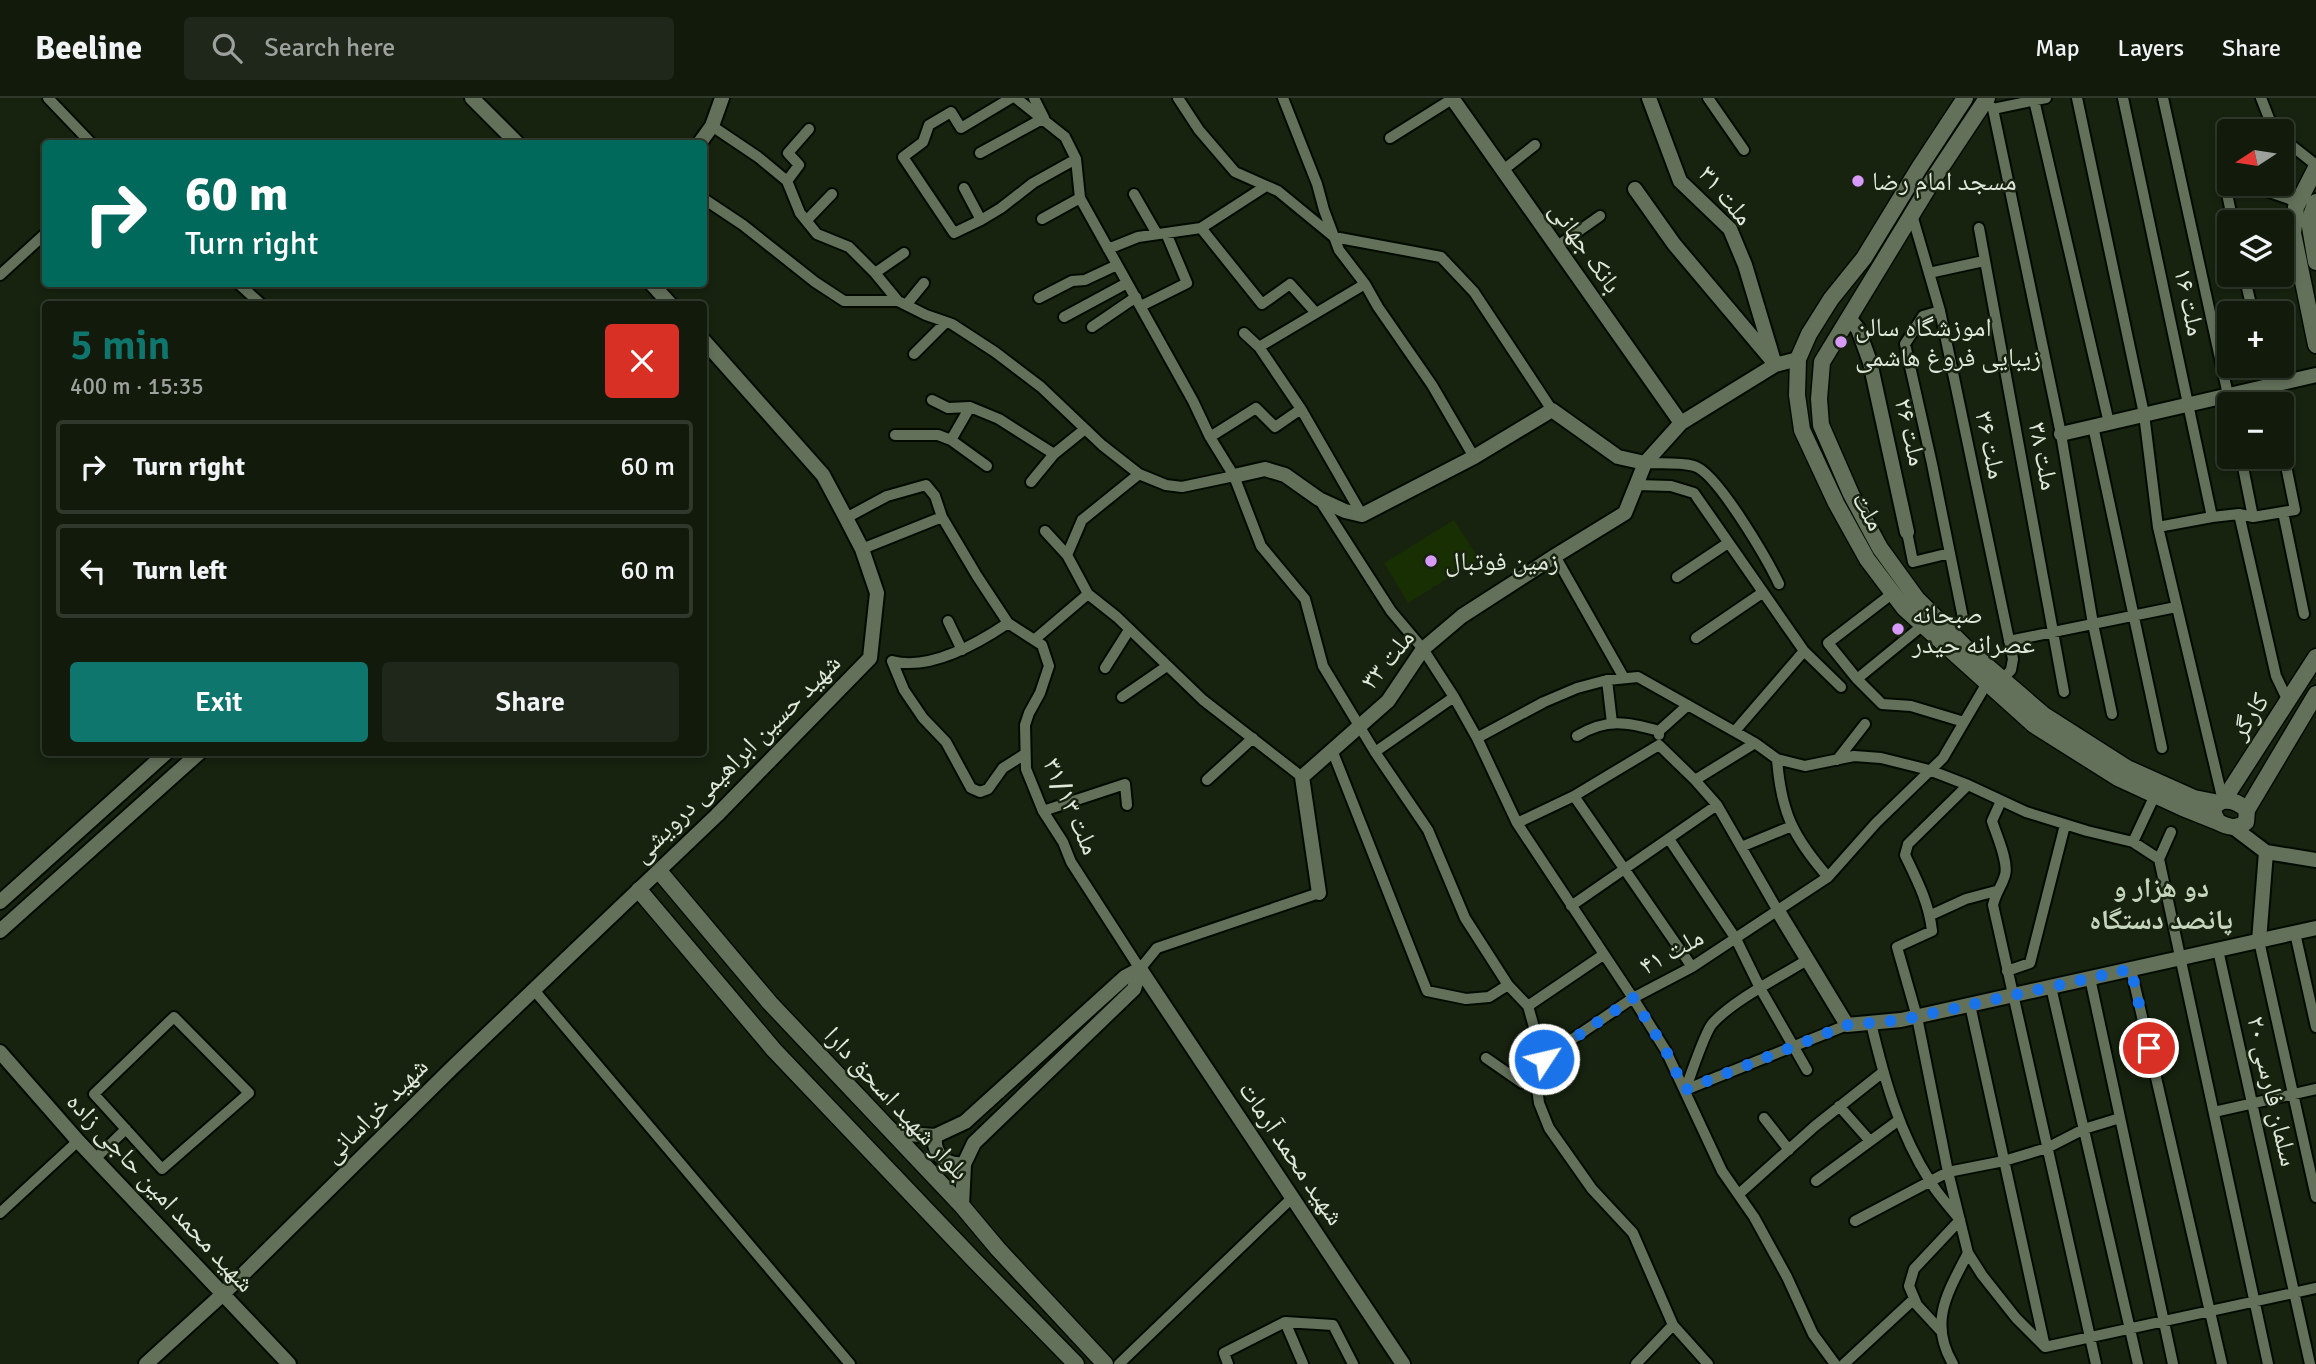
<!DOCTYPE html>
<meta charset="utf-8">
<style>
:root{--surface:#111a0b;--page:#1e2719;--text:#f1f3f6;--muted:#9ca19d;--line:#30382c;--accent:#0f766e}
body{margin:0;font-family:Signika,"Noto Naskh Arabic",sans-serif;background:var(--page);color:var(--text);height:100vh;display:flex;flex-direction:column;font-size:26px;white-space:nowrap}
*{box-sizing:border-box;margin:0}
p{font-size:23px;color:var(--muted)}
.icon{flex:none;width:38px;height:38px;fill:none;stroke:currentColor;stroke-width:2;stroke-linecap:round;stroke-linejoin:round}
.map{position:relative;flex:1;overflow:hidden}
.panel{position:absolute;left:42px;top:203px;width:665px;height:455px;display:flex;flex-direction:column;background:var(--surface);border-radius:7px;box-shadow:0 4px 10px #0003,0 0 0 2px var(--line)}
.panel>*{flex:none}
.top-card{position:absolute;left:42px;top:42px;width:665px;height:147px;border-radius:7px;box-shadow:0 4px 10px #0003,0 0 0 2px var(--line);background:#00695c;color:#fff;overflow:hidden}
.needle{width:46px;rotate:258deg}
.tools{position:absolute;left:2217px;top:21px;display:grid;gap:14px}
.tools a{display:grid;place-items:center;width:77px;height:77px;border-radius:7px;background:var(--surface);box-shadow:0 4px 10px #0003,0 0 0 2px var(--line);font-size:35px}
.pin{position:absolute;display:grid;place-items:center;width:60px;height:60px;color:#fff;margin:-30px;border:4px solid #fff;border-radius:50%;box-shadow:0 2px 7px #0007}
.me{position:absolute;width:77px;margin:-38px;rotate:55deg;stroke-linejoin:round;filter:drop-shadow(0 0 5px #0008)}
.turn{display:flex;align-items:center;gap:24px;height:147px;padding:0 28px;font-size:32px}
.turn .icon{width:91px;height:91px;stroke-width:2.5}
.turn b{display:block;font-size:49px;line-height:60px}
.round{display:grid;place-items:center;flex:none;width:74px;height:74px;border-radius:7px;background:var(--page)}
.summary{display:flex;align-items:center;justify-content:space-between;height:119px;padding:0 28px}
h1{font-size:42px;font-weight:600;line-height:52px;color:var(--accent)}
.cta{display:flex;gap:14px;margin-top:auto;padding:14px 28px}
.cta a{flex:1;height:80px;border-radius:7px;background:var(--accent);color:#fff;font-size:28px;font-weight:600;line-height:80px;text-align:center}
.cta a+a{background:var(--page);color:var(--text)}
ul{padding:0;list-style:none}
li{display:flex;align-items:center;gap:21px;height:94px;margin:0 14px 10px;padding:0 14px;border:4px solid var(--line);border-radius:7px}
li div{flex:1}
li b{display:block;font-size:26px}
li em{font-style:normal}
header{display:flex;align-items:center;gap:42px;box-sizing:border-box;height:98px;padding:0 35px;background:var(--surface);border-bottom:2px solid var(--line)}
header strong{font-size:33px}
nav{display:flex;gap:38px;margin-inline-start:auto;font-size:24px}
.search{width:490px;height:63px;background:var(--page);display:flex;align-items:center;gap:18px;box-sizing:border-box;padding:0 24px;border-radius:7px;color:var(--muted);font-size:26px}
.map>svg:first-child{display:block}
.green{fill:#172f03}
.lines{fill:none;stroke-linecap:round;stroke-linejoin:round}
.minor-casing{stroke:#030b00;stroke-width:14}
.tertiary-casing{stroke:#030b00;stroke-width:18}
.secondary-casing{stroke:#030b00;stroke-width:19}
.minor{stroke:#63715b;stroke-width:10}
.tertiary{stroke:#63715b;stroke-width:14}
.secondary{stroke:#63715b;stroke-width:16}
.route{stroke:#1a73e8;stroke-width:12;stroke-dasharray:0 21.6}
.poi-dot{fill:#d89af8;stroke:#17220f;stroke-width:2.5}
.labels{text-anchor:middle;stroke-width:5;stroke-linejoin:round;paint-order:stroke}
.poi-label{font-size:26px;fill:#e0e8dc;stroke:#17220f;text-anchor:start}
.street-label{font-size:26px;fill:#e0e8dc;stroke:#17220f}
.neighbourhood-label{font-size:28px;font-weight:bold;fill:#c6d5bd;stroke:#17220f}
</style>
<header>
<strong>Beeline</strong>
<div class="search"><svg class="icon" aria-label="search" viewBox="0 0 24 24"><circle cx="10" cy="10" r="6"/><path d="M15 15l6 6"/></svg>Search here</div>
<nav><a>Map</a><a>Layers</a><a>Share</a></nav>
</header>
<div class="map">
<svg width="2316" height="1266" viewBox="0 0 2316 1266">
<rect width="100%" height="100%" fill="#17220f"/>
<path class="green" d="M 1454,422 L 1479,461 L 1408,505 L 1384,465 Z"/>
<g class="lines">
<g class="minor-casing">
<path id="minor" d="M 48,0 L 92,46
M 1016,0 L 1065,39 L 1076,61 L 1080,100 L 1193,303 L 1210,339 L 1234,378 L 1261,448 L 1305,501 L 1323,568 L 1375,654 L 1428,732 L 1465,820 L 1508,887
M 1178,0 L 1199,32 L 1235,74 L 1278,93 L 1334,139 L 1441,159 L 1474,194 L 1552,312
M 1283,0 L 1317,86 L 1324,112 L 1339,152 L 1365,186 L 1378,209 L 1432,287 L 1474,359
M 1708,0 L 1744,52
M 2077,0 L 2144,316 L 2158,429 L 2223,703
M 2123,0 L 2212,419
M 2163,0 L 2230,306
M 2261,0 L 2274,33
M 2034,2 L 2109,325
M 1989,7 L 1993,11 L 2046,0
M 1993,11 L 2061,336 L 2093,526 L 2112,616
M 712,28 L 758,59 L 787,83 L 800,115 L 817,136 L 849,149 L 875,175 L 898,203 L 926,217 L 952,226 L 995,254 L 1041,289 L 1102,347 L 1139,376 L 1166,387 L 1182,389 L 1234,378
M 1390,40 L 1452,1
M 2282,40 L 2316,67
M 980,55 L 1044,20 L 1034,0
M 1502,73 L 1535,47
M 787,83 L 799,67 L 788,55 L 809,31
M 964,90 L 981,122 L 1001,110 L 1033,85 L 1076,61
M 1134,96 L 1157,136
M 704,101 L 743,127 L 815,184 L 844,203 L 898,203
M 1912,117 L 1929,175
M 1042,121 L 1080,100
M 807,122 L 832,96
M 981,122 L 954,135 L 903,59 L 923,44 L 929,27 L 951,14 L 961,30 L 1011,0
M 2233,124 L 2226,91 L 2249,87 L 2298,104
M 1201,130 L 1262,206 L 1290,186 L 1316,215
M 1979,130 L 2064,594
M 1556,149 L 1600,118
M 1108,151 L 1138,139 L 1201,130 L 1266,88
M 1984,163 L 1929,175 L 1940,213 L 2013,561 L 2011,572 L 2003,581
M 875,175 L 904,155
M 0,177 L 46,135
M 2244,177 L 2253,215
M 239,186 L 261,206
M 1039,200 L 1072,183 L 1085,182 L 1117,167
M 906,207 L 924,185
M 1141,208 L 1187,185 L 1166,135
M 1940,213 L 1923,218 L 1905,246 L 1932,366 L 1963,520
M 1064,219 L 1127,185
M 1092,229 L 1136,199
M 1244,235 L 1259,249 L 1301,311 L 1362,417
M 1259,249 L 1365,186
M 914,256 L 946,224
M 2264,268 L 2273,306
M 932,302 L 948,310 L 970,309 L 999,321 L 1054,356
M 2093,328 L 2162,650
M 895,337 L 938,337 L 951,342 L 987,368
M 1210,339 L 1256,310 L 1275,329 L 1301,311
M 951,342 L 970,309
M 2282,348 L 2295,412 L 2283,414 L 2304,516
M 2241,359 L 2253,419
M 1645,365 C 1661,366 1679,364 1694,368 C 1717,374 1768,463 1779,486
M 1031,384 L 1054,356 L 1085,331
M 1637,387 L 1671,388 L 1694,395 L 1804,553 L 1841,589
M 1319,401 L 1391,513 L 1423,551 L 1454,599 L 1477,640 L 1517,725 L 1633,900 L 1666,953 L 1722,1073 L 1754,1119 L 1787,1179 L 1813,1236 L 1835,1266
M 2239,416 L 2276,578 L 2288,603
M 846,420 L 887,398 L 926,387 L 935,398 L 942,419 L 977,478 L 1008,525 L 1042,547 L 1049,568 L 1040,595 L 1029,615 L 1025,627 L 1026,671 L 1043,713 L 1063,744 L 1071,764 L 1140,871 L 1157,850 L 1319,795
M 2158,429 L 2212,419 L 2239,416 L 2253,419 L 2283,414
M 1045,433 L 1067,457 L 1088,496 L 1117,519 L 1203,602 L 1302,679
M 1907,434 L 1913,464 L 1950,455
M 862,451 L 942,419
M 1067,457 L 1082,422 L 1139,376
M 1555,458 L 1624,580
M 1677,479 L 1728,445
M 1893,495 L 1828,545 L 1857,581 L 1882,606 L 1911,608 L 1964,624
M 948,523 L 962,552
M 1696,540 L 1762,495
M 1034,542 L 1088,496
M 2009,543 L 2176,509
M 892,563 L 904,592 L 923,620 L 946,644 L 971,690 L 980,694 L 988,691 L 1003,670 L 1025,656
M 892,563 C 930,573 977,546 1008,525
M 1105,570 L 1129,532
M 1857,581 L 1923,527
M 1607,582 L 1612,625
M 1122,599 L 1167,568
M 1735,633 L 1804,553
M 1659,637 L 1659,633 L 1688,607
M 1577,638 C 1606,620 1627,624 1659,633
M 1477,640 L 1544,604 L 1577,590 L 1607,582 L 1638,579 L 1755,645 L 1777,661 L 1805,668 L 1854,658 L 1881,660 L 1929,672 L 1968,687 L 2026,714 L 2087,733 L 2133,744 L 2159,761 L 2268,1266
M 1332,652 L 1427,893 L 1466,901 L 1489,899 L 1508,887 L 1528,908 L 1543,961 L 1633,900 L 1692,869 L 1828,779 L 1876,725 L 1943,660 L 1987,585
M 1375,654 L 1454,599
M 1777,661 C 1781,714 1793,739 1828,779
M 1837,662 L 1865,626
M 1207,682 L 1253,640
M 1695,682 L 1755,645
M 1968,687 L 1908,746 L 1905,757 C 1917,782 1929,805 1932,833 L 1897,849 L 1917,919 L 1948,1074 L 1968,1155 L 1982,1177 L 2016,1220 L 2045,1249
M 2001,703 L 1992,723 C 1996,736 2009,764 2005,777 C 2002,788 1996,794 1993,807 L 2096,1266
M 1043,713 L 1125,686 L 1127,707
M 1517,725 L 1574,698
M 1669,741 L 1736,841 L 1760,890 L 1807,972
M 2133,744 L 2155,697
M 1741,749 L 1792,728
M 2159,761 L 2171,734
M 1571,808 L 1717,707
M 1931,817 L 1966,801 L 1996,793
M 2295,835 L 2316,929
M 2259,843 L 2316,1099
M 2218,852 L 2310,1266
M 1692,869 L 1574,698 L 1659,647 L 1695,682 L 1717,707 L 1778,813
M 2131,871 L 2222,1266
M 2007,873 L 2030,865 L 2065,727
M 2090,880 L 2173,1266
M 2051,889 L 2138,1266
M 534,892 L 850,1266
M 1970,907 L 2045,1249
M 1528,908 L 1603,857
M 174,919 L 249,995 L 162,1071 L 94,996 Z
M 1871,925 C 1884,980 1899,1035 1930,1083 C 1938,1097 1950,1109 1960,1122 L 1914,1171 L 1909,1188 L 1917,1207 L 1941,1233
M 1486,960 L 1522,985 L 1536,983
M 1543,961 L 1536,983 L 1539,1005 L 1549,1030 L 1592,1091 L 1633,1135 L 1673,1227 L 1708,1266
M 1685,992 C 1691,977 1704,936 1712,926 C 1732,903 1781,878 1807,862
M 1685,992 L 1847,927
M 1839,1008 L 1870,1043
M 2214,1014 L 2316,991
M 1764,1020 L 1789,1052
M 95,1061 L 126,1031
M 1816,1083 L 1899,1022
M 1739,1096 L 1815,1028 L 1883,974
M 0,1115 L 78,1043
M 1855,1123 L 1948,1074 L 2004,1063 L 2047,1050 L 2084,1031 L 2120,1020
M 1285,1224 L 1303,1266
M 2045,1249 L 2316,1190
M 1119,1266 L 1293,1099
M 1228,1266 L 1224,1255 L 1285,1224 L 1333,1227 L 1353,1266
M 1636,1266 L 1673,1227
M 1844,1266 L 1914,1201
M 1953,1266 C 1928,1224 1948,1194 1968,1155"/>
</g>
<g class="tertiary-casing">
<path id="tertiary" d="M 472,0 L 518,46
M 1452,0 L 1681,325
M 1649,0 L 1680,83 L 1730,131 L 1745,167 L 1775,267
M 699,46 L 712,28 L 722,0
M 1635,91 L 1674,146 L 1770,260
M 652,186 L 670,206
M 1849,220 L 1858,231 L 1870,264 L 1907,434
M 2061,336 L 2316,277
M 1234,378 L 1265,371 L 1285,377 L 1319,401 L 1345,413 L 1362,417 L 1474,359 L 1552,312 L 1618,359 L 1645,365
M 2233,729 L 2266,754 L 2316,762
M 1319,795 L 1302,679 L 1388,603 L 1423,551 L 1462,518 L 1555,458 L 1625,415 L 1645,365 L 1681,325 L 1775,267 L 1798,261
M 0,804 L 167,654
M 1778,813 L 1847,927 L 1901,922 L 2316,830
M 0,833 L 200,654
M 2259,843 L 2266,754
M 1140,871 L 1403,1266
M 0,954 L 78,1043 L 289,1266
M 893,1035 L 935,1038 L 965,1024 L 1125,879 L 1140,871
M 935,1038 C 933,1056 945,1068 964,1066
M 962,1108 L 964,1066 L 974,1045 L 1134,891 L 1140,871
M 146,1266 L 223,1196 L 453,969 L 717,717 L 870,560 L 877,495 L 862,451 L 846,420 L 823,377 L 704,243"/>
</g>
<g class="secondary-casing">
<path id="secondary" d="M 1965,0 L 1919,70 L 1864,160 L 1831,201 L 1809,236 L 1798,261 L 1797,297 L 1802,332 L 1836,405 L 1867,461 L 1904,510 L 2034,627 L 2118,680 L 2183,710 L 2218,724
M 1987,0 L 1934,80 L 1822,264 L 1819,301 L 1821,327 L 1851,396 L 1880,450 L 1917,501 L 1966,550 L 2044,617 L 2127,670 L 2194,700 L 2219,705
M 2316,70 L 2296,109 L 2293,135 L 2316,247
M 2316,104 L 2309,123 L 2316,164
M 2223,703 L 2316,559
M 2223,703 C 2233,702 2239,705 2247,712 L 2246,724 C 2237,732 2228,729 2218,724 L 2213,714 L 2216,706 Z
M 2247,712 L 2316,596
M 659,773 L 770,905 L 962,1108 L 998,1151 L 1105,1266
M 639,792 L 774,952 L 975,1163 L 1076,1266"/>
</g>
<use href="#minor" class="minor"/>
<use href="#tertiary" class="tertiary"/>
<use href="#secondary" class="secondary"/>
</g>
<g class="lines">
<path class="route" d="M 1544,961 L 1633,900 L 1666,953 L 1685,992 L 1847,927 L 1902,922 L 2131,871 L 2149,950"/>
</g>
<g class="poi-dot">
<circle cx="1858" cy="83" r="7"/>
<circle cx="1841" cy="244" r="7"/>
<circle cx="1431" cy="463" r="7"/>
<circle cx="1898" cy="531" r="7"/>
</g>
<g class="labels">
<g class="poi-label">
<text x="1872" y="92">مسجد امام رضا</text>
<text x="1855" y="238">اموزشگاه سالن<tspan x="1855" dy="30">زیبایی فروغ هاشمی</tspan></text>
<text x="1445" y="472">زمین فوتبال</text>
<text x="1912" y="525">صبحانه<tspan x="1912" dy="30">عصرانه حیدر</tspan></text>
</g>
<g class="street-label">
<text transform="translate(1726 97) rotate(50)" y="9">ملت ۳۱</text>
<text transform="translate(1586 149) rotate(55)" y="9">بانک جهانی</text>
<text transform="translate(2190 204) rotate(78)" y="9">ملت ۱۶</text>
<text transform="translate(1911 334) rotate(77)" y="9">ملت ۲۶</text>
<text transform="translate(1991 347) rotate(78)" y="9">ملت ۳۶</text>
<text transform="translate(2044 358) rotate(79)" y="9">ملت ۳۸</text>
<text transform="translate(1869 413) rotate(61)" y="9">ملت</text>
<text transform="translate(1387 561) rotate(-51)" y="9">ملت ۳۳</text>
<text transform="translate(2249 618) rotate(-57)" y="9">کارگر</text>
<text transform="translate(736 660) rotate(-45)" y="9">شهید حسین ابراهیمی درویشی</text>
<text transform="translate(1072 708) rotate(66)" y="9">ملت ۳۱/۱۳</text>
<text transform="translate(1671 853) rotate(-29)" y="9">ملت ۴۱</text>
<text transform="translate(2273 993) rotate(77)" y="9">سلمان فارسی ۲۰</text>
<text transform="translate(897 1005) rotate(47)" y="9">بلوار شهید اسحق دارا</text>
<text transform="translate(375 1012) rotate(-45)" y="9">شهید خراسانی</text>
<text transform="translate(1292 1055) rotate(56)" y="9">شهید محمد آرمات</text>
<text transform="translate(161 1094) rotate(47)" y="9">شهید محمد امین حاجی زاده</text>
</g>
<g class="neighbourhood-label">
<text x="2161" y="799">دو هزار و<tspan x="2161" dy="32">پانصد دستگاه</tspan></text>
</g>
</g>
</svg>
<div class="tools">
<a><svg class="needle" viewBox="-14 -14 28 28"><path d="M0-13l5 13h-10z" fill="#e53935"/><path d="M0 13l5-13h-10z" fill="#9ca19d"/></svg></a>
<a><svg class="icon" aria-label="layers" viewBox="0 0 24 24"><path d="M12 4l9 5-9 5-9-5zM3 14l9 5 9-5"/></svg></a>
<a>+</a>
<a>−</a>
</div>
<div class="pin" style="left:2149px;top:950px;background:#d93025"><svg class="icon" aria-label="arrive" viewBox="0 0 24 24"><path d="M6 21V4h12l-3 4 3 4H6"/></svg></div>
<svg class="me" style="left:1544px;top:961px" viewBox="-20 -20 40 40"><circle r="17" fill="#1a73e8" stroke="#fff" stroke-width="3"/><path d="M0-11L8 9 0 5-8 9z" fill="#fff"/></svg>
<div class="top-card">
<div class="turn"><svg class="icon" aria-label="right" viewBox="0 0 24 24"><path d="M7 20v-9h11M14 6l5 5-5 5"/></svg><div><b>60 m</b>Turn right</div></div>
</div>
<section class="panel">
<div class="summary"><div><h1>5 min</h1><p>400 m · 15:35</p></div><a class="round" style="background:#d93025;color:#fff"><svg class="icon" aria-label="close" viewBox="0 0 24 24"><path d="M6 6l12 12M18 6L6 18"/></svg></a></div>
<ul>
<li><svg class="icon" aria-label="right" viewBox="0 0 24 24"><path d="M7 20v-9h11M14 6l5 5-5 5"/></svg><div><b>Turn right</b></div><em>60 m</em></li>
<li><svg class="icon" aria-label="left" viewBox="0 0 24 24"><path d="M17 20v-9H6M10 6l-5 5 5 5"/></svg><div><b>Turn left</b></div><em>60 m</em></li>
</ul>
<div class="cta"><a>Exit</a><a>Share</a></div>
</section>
</div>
